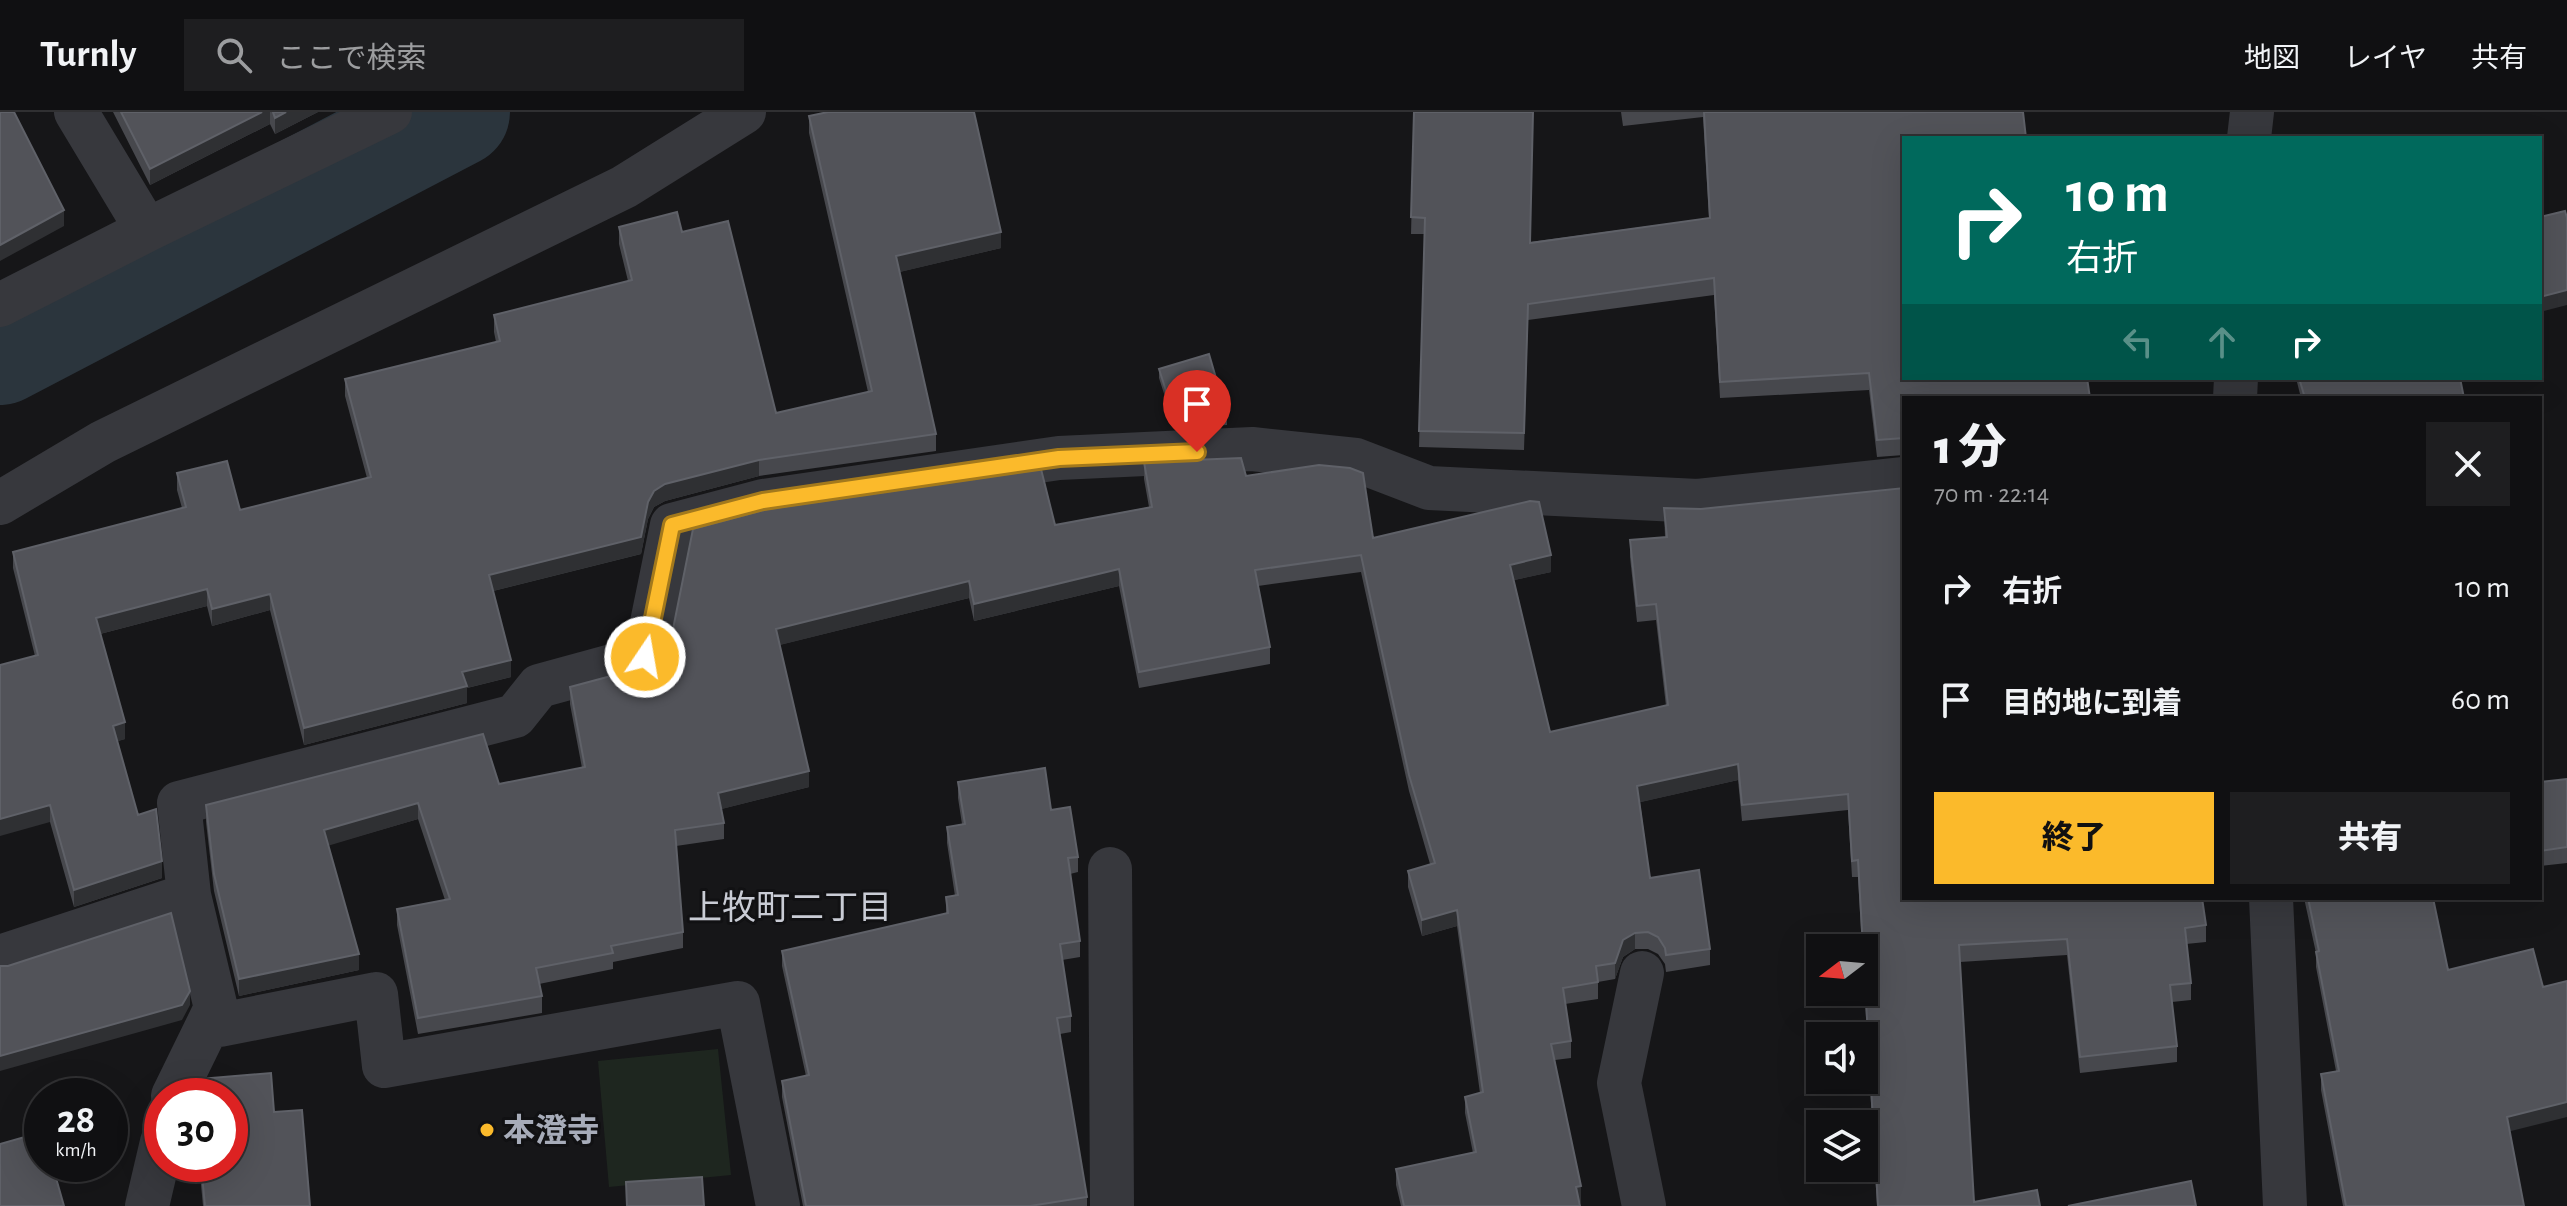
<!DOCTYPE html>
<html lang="ja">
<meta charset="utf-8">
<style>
:root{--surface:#101012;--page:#1e1e20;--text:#f1f3f6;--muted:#9c9d9f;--line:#303032;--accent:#fbba2b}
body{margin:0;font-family:"Alegreya Sans","Noto Sans JP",sans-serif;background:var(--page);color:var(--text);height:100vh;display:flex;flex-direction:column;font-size:30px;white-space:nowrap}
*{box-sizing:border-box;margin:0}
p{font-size:26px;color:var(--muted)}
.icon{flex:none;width:44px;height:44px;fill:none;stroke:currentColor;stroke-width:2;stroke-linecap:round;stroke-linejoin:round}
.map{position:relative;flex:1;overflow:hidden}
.panel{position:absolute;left:1902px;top:284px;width:640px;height:504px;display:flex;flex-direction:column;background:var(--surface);border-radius:0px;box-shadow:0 8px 32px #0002,0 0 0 2px var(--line)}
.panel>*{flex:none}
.guide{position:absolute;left:1902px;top:24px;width:640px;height:244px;border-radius:0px;box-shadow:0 8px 32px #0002,0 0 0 2px var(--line);background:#00695c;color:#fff;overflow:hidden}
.needle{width:52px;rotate:254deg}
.fabs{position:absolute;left:1806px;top:822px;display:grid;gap:16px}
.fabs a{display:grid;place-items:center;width:72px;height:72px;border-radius:0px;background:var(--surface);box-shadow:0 8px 32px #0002,0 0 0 2px var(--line);font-size:40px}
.speed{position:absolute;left:24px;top:966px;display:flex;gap:16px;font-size:40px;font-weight:700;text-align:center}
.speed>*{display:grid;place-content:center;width:104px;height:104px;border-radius:50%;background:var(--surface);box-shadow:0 8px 32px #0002,0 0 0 2px var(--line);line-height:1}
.speed small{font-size:20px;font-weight:400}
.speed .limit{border:12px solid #d22;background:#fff;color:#111}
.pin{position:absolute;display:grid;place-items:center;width:68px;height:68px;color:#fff;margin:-82px -34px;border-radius:50% 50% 50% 0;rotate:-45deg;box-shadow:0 0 8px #0007}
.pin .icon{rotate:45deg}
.me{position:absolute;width:88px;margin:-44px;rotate:12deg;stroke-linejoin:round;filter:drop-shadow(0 0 6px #0008)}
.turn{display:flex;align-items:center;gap:28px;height:168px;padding:0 32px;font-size:36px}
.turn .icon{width:104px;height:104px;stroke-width:2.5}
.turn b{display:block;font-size:56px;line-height:68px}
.lanes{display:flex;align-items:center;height:76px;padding:0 32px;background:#0003;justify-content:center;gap:40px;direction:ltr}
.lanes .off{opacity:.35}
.round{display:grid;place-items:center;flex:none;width:84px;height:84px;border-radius:0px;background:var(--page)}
.head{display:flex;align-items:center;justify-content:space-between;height:136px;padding:0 32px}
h1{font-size:48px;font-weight:800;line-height:60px}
.primary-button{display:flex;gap:16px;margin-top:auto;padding:16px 32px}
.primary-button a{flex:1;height:92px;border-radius:0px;background:var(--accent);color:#111;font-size:32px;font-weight:800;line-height:92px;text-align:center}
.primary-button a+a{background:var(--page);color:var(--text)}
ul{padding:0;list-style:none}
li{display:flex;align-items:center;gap:24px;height:112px;padding:0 32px}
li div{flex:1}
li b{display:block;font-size:30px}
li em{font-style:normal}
header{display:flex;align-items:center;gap:48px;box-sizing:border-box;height:112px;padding:0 40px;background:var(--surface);border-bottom:2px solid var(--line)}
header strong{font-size:38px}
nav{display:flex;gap:44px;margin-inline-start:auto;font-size:28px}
.search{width:560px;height:72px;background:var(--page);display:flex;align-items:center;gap:20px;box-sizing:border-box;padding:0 28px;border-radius:0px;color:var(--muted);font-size:30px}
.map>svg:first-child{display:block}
.green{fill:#1e261f}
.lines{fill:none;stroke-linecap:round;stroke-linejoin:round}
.river{stroke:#2b353d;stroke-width:110}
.minor{stroke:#37383d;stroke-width:44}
.wall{fill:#47484d}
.shaded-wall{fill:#2f3033}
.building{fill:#525359;stroke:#5f6168;stroke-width:2}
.route-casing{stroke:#a3791c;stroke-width:20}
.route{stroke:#fbba2b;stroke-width:14}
.poi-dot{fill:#fbba2b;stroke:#111113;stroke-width:3}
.labels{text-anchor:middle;stroke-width:6;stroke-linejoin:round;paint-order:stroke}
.poi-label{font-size:32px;font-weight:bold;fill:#a7acb9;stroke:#111113;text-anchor:start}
.neighbourhood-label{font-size:34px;fill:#c9ccd5;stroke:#111113}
</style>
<header>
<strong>Turnly</strong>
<div class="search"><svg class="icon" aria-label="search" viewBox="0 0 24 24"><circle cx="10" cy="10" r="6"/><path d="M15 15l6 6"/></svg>ここで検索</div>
<nav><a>地図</a><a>レイヤ</a><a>共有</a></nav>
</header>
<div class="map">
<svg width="2567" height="1094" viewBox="0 0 2567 1094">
<rect width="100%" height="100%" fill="#161618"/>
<path class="green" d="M 718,937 L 731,1063 L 609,1075 L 598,949 Z"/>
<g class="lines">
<path class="river" d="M 0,238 L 455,0"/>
<path class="minor" d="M 76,0 L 147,118
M 2249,26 L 2252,0
M 0,193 L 147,118 L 390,0
M 2235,286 L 2236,266
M 0,391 L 103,330 L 624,75 L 744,0
M 1110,757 L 1112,1094
M 2271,786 L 2285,1094
M 0,845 L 189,783
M 1642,861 L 1619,971 L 1644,1094
M 173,984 L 216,896
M 147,1094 L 162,1030
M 778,1094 L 738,891 L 384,954 L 376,882 L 220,913 L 189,783 L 179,691 L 515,604 L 539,574 L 645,545 L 672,413 L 763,389 L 1059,346 L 1252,337 L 1356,348 L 1429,376 L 1698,389 L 1904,367"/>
</g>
<path class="wall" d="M 113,0 L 318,0 L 275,22 L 270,12 L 150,73 Z
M 1414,0 L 1530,130 L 1709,106 L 1703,5 L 1623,14 L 1621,0 L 2023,0 L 1904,26 L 1904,343 L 1877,345 L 1869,278 L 1720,286 L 1714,183 L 1528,208 L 1524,338 L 1419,335 L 1425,122 L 1411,122 Z
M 809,4 L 1001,136 L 899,160 L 936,322 L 936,339 L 759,364 L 665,389 L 654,395 L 648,407 L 641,442 L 493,479 L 511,565 L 467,576 L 467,591 L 304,633 L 270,498 L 212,514 L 207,494 L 100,522 L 125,627 L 117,629 L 138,703 L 162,766 L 74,795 L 50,710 L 35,544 L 13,456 L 13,440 L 182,396 L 177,378 L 177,361 L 240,398 L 367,366 L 345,284 L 345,267 L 496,230 L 494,220 L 494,203 L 628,169 L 619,132 L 619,115 L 682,120 L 776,301 L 868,280 L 809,21 Z
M 1159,257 L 1227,304 L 1227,313 L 1175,316 L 1159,266 Z
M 2296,266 L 2460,266 L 2464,286 L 2301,286 Z
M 1144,350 L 1246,364 L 1373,426 L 1551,460 L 1514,468 L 1550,620 L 1666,594 L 1656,508 L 1637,510 L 1630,445 L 1630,428 L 1665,425 L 1664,396 L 1701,397 L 1904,786 L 2206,813 L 2206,830 L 2186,832 L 2191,871 L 2191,888 L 2172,890 L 2177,934 L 2177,950 L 2080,961 L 2067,843 L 1960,850 L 1974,1090 L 2040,1094 L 1877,1094 L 1864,871 L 1864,836 L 1862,836 L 1858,765 L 1852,765 L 1848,698 L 1742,709 L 1738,668 L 1640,690 L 1650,766 L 1710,837 L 1710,853 L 1666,860 L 1665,852 L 1658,842 L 1648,837 L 1635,837 L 1623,845 L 1615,867 L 1598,870 L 1598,887 L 1565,892 L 1571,929 L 1571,946 L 1555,948 L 1581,1090 L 1579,1091 L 1580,1094 L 1401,1094 L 1396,1073 L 1396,1057 L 1473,1041 L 1465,1001 L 1465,985 L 1480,981 L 1457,814 L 1422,824 L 1408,775 L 1408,759 L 1430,752 L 1409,679 L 1361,460 L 1258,474 L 1270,535 L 1270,552 L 1139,576 L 1119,474 L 974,509 L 969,486 L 779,533 L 809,675 L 721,697 L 724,711 L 724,727 L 676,734 L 683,820 L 683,836 L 613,850 L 613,857 L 539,872 L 542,884 L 542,901 L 418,922 L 397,813 L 397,797 L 445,788 L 418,707 L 328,733 L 359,858 L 239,884 L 214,779 L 206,710 L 206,693 L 499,672 L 582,656 L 570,592 L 570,575 L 652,553 L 671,541 L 671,527 L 1055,413 L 1149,395 L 1144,367 Z
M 2567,667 L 2567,751 L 2540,754 L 2540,670 Z
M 958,670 L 1051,698 L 1078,745 L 1078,760 L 1070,762 L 1080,829 L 1080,845 L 1062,848 L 1071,904 L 1071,920 L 1060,922 L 1087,1085 L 1087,1094 L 803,1094 L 782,985 L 782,969 L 806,964 L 782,854 L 782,839 L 946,802 L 946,785 L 955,784 L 947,731 L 947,715 L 962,712 L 958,686 Z
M 2304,786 L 2433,786 L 2448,858 L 2509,1020 L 2524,1094 L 2343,1094 L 2321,978 L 2321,962 L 2336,959 L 2316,855 L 2316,841 Z
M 271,961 L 274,1000 L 302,998 L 310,1094 L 203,1094 L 199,1052 L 230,1052 L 230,984 L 194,984 L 194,977 L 200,967 Z"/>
<path class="shaded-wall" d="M 262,0 L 270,0 L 270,12 L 150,73 L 150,57 Z
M 286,0 L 318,0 L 275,22 L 275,6 Z
M 64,98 L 64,114 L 0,149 L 0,133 Z
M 1001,120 L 1001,136 L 896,161 L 896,144 Z
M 2567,178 L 2567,193 L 2540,200 L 2540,185 Z
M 759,348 L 759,364 L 665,389 L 654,395 L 648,407 L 641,442 L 489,480 L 489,463 L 648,390 L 654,379 L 665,372 Z
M 1551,443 L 1551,460 L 1510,469 L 1510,453 Z
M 1119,457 L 1119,474 L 974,509 L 974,492 Z
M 969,469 L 969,486 L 776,534 L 776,517 Z
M 207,477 L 207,494 L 96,523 L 96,506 Z
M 270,482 L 270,498 L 212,514 L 212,497 Z
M 511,548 L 511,565 L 467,576 L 467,591 L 304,633 L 304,616 L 462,560 Z
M 125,610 L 125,627 L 113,631 L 113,614 Z
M 1738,652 L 1738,668 L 1637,691 L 1637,674 Z
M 809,659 L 809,675 L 718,698 L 718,681 Z
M 418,691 L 418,707 L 324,735 L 324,718 Z
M 50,693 L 50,710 L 0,724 L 0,707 Z
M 162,749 L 162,766 L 74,795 L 74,778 Z
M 1457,798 L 1457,814 L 1422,824 L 1422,808 Z
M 1635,821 L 1635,837 L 1623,845 L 1615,867 L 1615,851 L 1623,828 Z
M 359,842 L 359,858 L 239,884 L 239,867 Z
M 190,879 L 190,893 L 182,908 L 0,959 L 0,944 Z
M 2567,990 L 2567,1005 L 2507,1020 L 2507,1005 Z
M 1581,1074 L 1581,1090 L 1576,1092 L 1576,1075 Z"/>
<path class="building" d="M 0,0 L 14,0 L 64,98 L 0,133 Z
M 121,0 L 262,0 L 150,57 Z
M 273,0 L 286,0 L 275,6 Z
M 828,0 L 974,0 L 1001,120 L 896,144 L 936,322 L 759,348 L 665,372 L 654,379 L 648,390 L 641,425 L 489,463 L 511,548 L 462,560 L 467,574 L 304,616 L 270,482 L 212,497 L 207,477 L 96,506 L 125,610 L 113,614 L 138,703 L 156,697 L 162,749 L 74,778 L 50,693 L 0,707 L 0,553 L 38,543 L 13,440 L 186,395 L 177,361 L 227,349 L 240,398 L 371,365 L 345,267 L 500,229 L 494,203 L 632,168 L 619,115 L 677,100 L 682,120 L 728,109 L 776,301 L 872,279 L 809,4 Z
M 1414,0 L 1533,0 L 1530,131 L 1710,106 L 1704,0 L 2023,0 L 2026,26 L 1904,26 L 1904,266 L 2087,266 L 2090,286 L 1904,286 L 1904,326 L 1877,328 L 1869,261 L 1720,270 L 1714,166 L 1528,192 L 1524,321 L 1419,319 L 1425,106 L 1411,105 Z
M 2565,99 L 2567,106 L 2567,178 L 2540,185 L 2540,105 Z
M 1209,242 L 1227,304 L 1175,307 L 1159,257 Z
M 2299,266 L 2460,266 L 2464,286 L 2305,286 Z
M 1241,346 L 1246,364 L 1319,353 L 1350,356 L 1363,361 L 1373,426 L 1530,389 L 1539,390 L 1551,443 L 1510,453 L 1550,620 L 1668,593 L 1656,492 L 1637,494 L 1630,428 L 1667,425 L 1664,396 L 1701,397 L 1904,376 L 1904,786 L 2202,786 L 2206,813 L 2185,816 L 2191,871 L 2170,873 L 2177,934 L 2080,945 L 2067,827 L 1959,833 L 1974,1090 L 2037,1078 L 2040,1094 L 1878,1094 L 1864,855 L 1864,836 L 1863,836 L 1858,748 L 1852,749 L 1848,682 L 1742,693 L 1738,652 L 1637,674 L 1650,766 L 1699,758 L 1710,837 L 1666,843 L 1665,836 L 1658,825 L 1648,820 L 1635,821 L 1623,828 L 1615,851 L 1596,854 L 1598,870 L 1563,876 L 1571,929 L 1551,932 L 1581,1074 L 1576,1075 L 1580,1094 L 1404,1094 L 1396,1057 L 1476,1040 L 1465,985 L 1483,980 L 1457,798 L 1422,808 L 1408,759 L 1435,751 L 1409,663 L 1361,443 L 1255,458 L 1270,535 L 1139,560 L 1119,457 L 974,492 L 969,469 L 776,517 L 809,659 L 718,681 L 724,711 L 675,718 L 683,820 L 611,834 L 613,841 L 536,856 L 542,884 L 418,906 L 397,797 L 450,787 L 418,691 L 324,718 L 359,842 L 239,867 L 214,762 L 206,693 L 483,622 L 499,672 L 585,655 L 570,575 L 652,553 L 665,542 L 674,540 L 671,527 L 693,417 L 768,397 L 1041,357 L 1055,413 L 1152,395 L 1144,350 Z
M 1045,656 L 1051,698 L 1070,695 L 1078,745 L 1068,746 L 1080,829 L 1060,832 L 1071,904 L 1057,906 L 1087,1085 L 1030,1094 L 806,1094 L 782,969 L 809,963 L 782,839 L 948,801 L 946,785 L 958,783 L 947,715 L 965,712 L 958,670 Z
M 2567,667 L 2567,735 L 2540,739 L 2540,670 Z
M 2308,786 L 2433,786 L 2448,858 L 2533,837 L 2543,875 L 2567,869 L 2567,990 L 2507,1005 L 2524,1094 L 2346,1094 L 2321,962 L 2339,959 L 2316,840 L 2319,839 Z
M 171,801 L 190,879 L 182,893 L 0,944 L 0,854 L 8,854 Z
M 271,961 L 274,1000 L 302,998 L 310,1094 L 205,1094 L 201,1052 L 230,1052 L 230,984 L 195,984 L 194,977 L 200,967 Z
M 42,1020 L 42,1052 L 52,1052 L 64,1094 L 0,1094 L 0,1032 Z
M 702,1065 L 704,1094 L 627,1094 L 626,1070 Z
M 2191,1069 L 2196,1094 L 2068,1094 Z"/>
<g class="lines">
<g class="route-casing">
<path id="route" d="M 645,545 L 672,413 L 763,389 L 1059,346 L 1197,340"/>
</g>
<use href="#route" class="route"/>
</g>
<circle class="poi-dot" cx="487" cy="1018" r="8"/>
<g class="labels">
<g class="poi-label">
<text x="503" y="1029">本澄寺</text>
</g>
<g class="neighbourhood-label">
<text x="790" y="807">上牧町二丁目</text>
</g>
</g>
</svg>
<div class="fabs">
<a><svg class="needle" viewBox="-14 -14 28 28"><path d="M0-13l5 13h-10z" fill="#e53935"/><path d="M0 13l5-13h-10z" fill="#9c9d9f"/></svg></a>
<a><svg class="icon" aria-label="sound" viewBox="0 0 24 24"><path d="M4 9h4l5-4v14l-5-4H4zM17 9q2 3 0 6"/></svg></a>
<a><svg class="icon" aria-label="layers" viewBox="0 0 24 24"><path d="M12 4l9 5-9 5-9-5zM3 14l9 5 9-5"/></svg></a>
</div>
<div class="speed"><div>28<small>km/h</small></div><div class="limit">30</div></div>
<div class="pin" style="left:1197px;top:340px;background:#d93025"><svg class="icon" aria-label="arrive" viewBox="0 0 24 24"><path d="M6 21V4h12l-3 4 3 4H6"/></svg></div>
<svg class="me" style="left:645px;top:545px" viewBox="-20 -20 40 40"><circle r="17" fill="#fbba2b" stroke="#fff" stroke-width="3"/><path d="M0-11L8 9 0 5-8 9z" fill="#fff"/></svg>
<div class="guide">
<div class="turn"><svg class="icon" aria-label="right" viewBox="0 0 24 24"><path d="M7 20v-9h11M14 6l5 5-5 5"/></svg><div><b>10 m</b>右折</div></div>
<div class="lanes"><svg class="icon off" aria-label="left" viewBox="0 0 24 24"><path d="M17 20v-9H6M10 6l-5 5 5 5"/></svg><svg class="icon off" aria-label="ahead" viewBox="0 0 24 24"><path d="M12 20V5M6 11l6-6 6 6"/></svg><svg class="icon" aria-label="right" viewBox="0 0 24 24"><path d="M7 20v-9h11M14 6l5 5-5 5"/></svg></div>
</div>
<section class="panel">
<div class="head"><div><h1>1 分</h1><p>70 m · 22:14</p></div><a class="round"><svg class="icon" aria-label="close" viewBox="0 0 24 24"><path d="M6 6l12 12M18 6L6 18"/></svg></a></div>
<ul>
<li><svg class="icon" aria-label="right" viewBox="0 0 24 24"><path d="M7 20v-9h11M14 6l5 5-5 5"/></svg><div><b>右折</b></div><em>10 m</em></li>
<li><svg class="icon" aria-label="arrive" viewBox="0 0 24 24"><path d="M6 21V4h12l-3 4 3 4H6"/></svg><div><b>目的地に到着</b></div><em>60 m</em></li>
</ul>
<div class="primary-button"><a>終了</a><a>共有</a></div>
</section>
</div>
